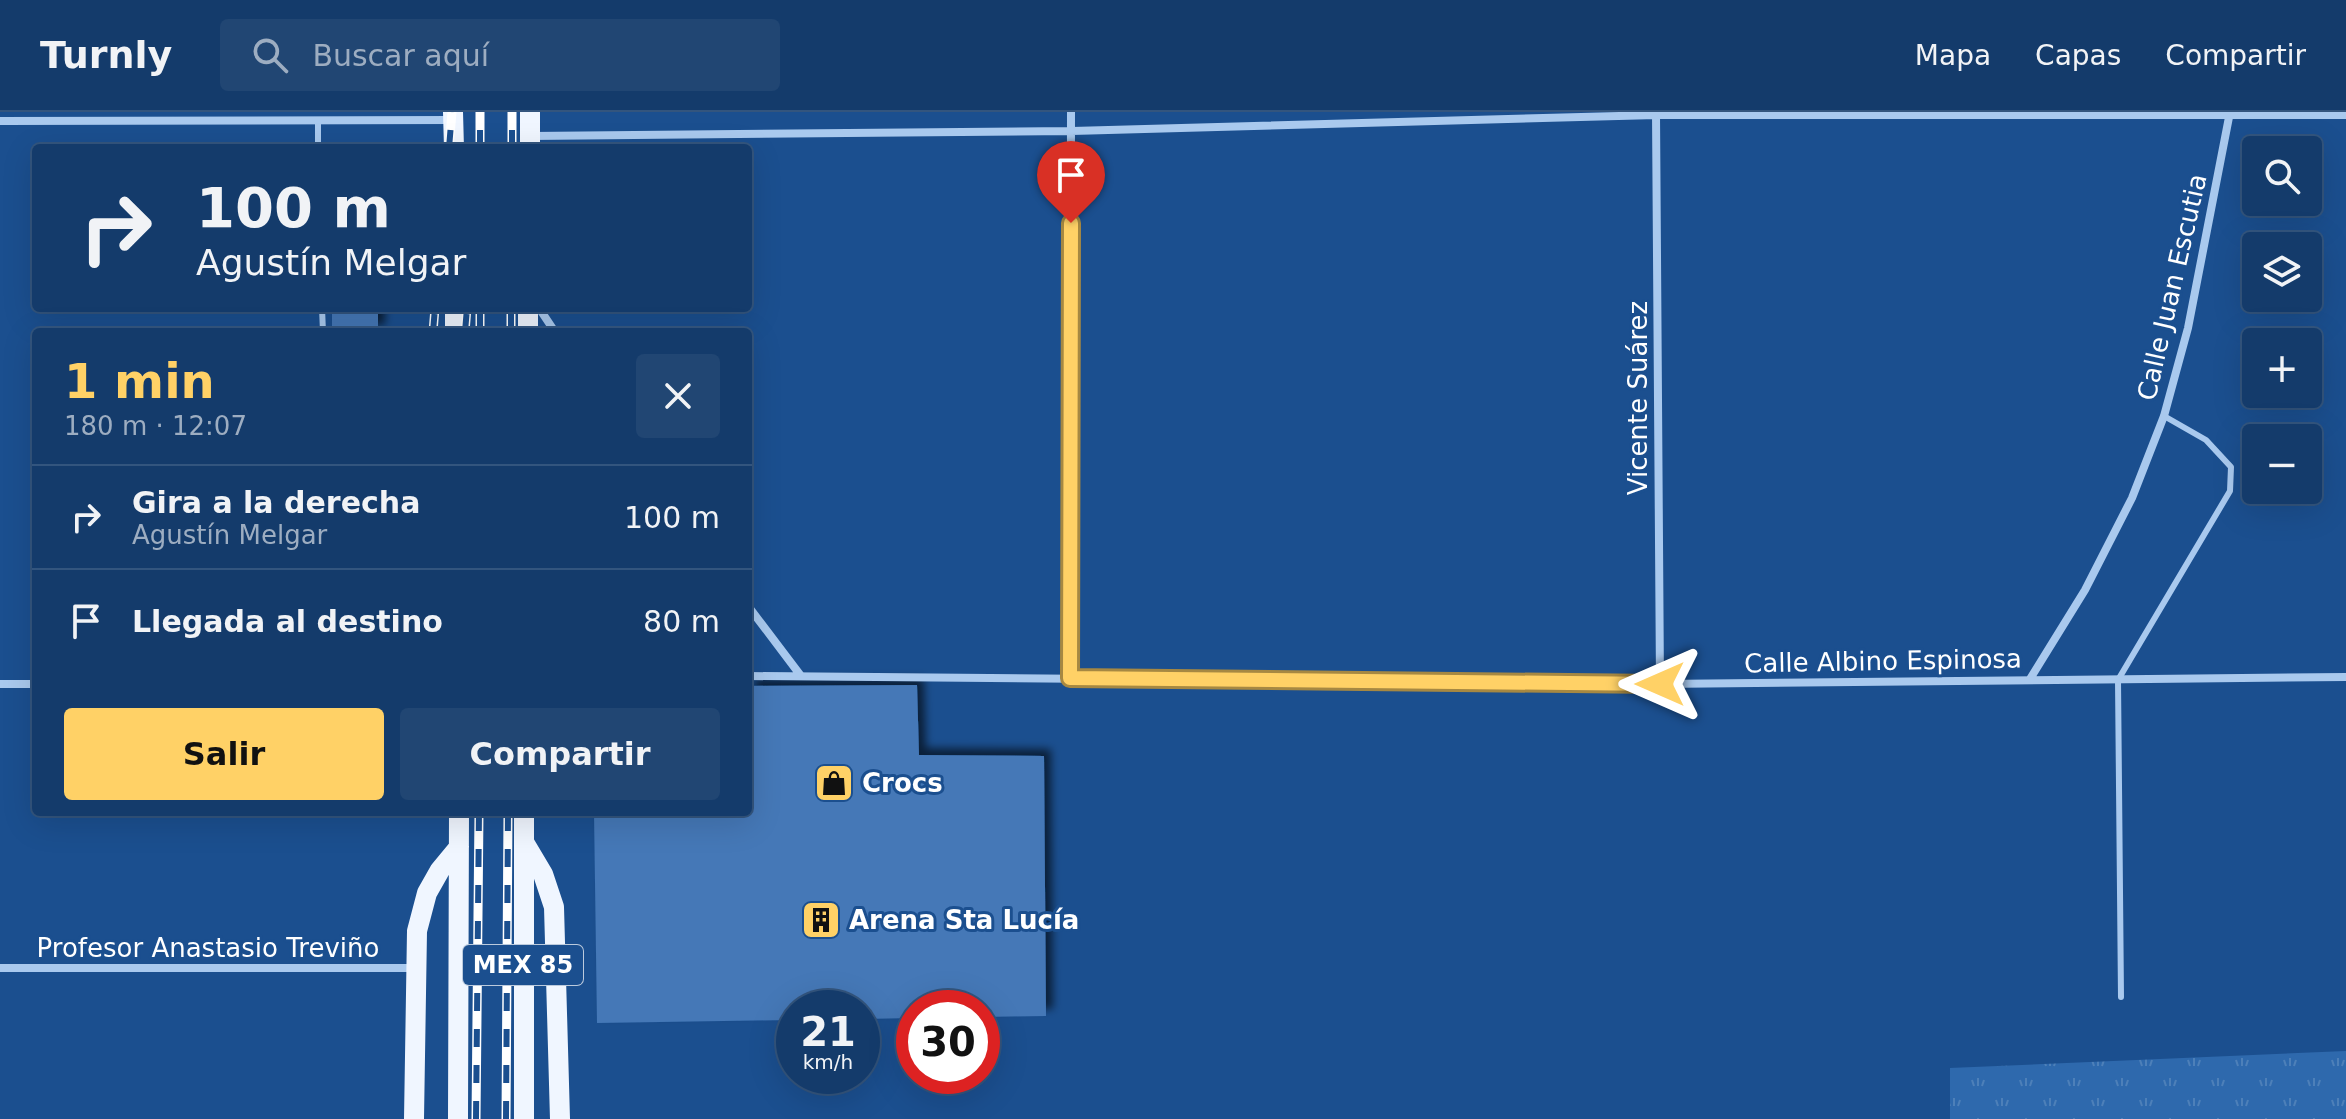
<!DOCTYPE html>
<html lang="es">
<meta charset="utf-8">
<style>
:root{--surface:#143b6b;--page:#214673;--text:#f1f3f6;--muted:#9dadc1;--line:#33557e;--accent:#ffd166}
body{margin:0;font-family:"DejaVu Sans",sans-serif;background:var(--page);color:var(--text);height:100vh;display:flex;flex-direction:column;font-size:30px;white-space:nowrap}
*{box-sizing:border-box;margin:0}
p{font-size:26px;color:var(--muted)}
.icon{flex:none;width:44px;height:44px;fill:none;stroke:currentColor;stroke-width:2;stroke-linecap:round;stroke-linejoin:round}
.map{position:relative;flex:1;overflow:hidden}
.drawer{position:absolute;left:32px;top:216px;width:720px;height:488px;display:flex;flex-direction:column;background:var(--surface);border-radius:8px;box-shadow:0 8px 32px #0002,0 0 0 2px var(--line)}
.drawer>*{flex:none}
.guide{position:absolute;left:32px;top:32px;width:720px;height:168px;border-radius:8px;box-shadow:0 8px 32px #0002,0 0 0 2px var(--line);background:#143b6b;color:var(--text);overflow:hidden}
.fabs{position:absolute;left:2242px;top:24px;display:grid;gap:16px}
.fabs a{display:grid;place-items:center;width:80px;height:80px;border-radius:8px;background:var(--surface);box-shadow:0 8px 32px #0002,0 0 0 2px var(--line);font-size:40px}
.speed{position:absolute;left:776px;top:878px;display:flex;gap:16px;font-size:40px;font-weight:700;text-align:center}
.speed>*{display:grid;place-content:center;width:104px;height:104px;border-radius:50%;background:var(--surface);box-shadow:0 8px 32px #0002,0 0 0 2px var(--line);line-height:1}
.speed small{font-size:20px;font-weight:400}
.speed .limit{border:12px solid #d22;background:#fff;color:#111}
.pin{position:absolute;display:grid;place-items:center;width:68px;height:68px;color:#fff;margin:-82px -34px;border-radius:50% 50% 50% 0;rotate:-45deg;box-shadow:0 0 8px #0007}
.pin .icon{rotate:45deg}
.me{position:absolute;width:88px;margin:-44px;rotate:270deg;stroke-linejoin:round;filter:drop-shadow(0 0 6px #0008)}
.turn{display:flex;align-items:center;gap:28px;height:168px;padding:0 32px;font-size:36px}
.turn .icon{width:104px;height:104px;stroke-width:2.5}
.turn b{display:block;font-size:56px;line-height:68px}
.round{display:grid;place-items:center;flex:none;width:84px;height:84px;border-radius:8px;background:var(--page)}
.headline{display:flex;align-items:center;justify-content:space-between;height:136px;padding:0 32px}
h1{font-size:48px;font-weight:700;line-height:60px;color:var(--accent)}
.primary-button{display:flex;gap:16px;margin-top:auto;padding:16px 32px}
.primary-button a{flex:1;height:92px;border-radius:8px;background:var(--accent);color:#111;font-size:32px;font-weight:700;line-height:92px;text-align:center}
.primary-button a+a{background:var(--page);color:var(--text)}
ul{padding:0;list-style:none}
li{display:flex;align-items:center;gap:24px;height:104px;padding:0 32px;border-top:2px solid var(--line)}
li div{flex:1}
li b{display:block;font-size:30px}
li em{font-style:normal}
header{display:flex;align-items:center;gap:48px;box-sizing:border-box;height:112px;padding:0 40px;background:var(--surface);border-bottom:2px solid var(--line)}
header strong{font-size:38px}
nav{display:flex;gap:44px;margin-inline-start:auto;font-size:28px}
.search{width:560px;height:72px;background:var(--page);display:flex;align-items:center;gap:20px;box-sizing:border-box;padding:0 28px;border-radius:8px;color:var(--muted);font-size:30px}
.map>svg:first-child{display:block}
.park{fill:url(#park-tufts)}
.building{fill:#4478b7;filter:url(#shadow)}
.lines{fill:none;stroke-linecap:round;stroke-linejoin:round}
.lane{stroke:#a9c9ee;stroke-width:6}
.street{stroke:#a9c9ee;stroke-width:8}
.primary{stroke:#f0f6ff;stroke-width:20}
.rail-casing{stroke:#fff;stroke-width:9}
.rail{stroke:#1b4f8f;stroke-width:6;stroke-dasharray:18;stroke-linecap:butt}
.route-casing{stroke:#a68842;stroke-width:20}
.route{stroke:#ffd166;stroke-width:14}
.labels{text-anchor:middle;stroke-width:6;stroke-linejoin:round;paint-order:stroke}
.shield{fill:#1b4f8f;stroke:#bbcadd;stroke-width:2}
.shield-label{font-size:24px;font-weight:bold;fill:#fff}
.street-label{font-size:26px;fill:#fff;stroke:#1b4f8f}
.poi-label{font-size:26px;font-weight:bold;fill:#fff;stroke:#1b4f8f;text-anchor:start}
</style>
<header>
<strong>Turnly</strong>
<div class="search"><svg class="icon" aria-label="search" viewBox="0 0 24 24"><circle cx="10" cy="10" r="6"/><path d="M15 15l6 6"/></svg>Buscar aquí</div>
<nav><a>Mapa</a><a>Capas</a><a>Compartir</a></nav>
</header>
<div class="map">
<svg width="2346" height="1007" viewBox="0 0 2346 1007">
<defs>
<pattern id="park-tufts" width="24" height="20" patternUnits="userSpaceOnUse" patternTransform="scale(2)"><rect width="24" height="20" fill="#2e69ad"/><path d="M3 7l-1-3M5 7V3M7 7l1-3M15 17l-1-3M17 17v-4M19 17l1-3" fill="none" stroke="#4d80b9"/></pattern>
<filter id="shadow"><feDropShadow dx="7" dy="-7" stdDeviation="4" flood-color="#0009"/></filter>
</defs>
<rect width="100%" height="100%" fill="#1b4f8f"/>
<path class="park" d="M 2346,939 L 2346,1007 L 1950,1007 L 1950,956 Z"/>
<path class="building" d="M 332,196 L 378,196 L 378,220 L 332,220 Z
M 917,573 L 919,643 L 1044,644 L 1046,904 L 982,905 L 982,896 L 914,896 L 914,906 L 862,907 L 862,896 L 794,896 L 794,908 L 597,911 L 594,700 L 748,700 L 748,574 Z"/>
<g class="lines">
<path class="lane" d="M 318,10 L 318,36
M 322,196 L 323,220
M 2121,885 L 2118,568 L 2230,379 L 2231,355 L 2206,328 L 2164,304"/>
<path class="street" d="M 1656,1 L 1660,572
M 0,9 L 453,8
M 531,24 L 1072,19 L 1656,3 L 2346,3
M 539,196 L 555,220
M 748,494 L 801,564
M 748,564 L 1660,572 L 2346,565
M 1070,566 L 1071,0
M 2030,567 L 2085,478 L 2132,386 L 2164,304 L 2188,216 L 2230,0
M 0,572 L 36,572
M 0,856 L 415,856"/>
<path class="primary" d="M 453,0 L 454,36
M 530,0 L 530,36
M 455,196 L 455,220
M 528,220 L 528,196
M 524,730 L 543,762 L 554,795 L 560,1007
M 414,1007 L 417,819 L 427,781 L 440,758 L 459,735
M 458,1007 L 459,700
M 524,1007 L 524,700"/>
<g class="rail-casing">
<path id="rail" d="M 449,36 L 452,0
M 480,36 L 480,0
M 512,36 L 512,0
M 433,220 L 435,196
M 465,220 L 467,196
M 480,220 L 480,196
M 511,220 L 511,196
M 476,1007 L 479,700
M 506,1007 L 508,700"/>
</g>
<use href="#rail" class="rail"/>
</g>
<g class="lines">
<g class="route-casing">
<path id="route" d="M 1071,111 L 1070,566 L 1660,572"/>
</g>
<use href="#route" class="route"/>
</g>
<defs>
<g id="shop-square" transform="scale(2)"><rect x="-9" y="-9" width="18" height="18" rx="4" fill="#ffd166" stroke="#1b4f8f"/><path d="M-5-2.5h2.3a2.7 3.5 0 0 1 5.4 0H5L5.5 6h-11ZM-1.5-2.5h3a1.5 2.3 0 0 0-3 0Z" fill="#111"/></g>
<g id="building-square" transform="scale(2)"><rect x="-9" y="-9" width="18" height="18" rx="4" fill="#ffd166" stroke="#1b4f8f"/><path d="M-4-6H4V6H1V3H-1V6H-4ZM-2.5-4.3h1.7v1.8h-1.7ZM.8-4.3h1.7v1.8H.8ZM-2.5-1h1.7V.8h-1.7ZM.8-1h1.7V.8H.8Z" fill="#111"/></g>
</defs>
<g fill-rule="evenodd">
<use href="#shop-square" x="834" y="671"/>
<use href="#building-square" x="821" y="808"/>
</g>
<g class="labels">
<rect class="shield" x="463" y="833" width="120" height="40" rx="6"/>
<g class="shield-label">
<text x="523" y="861">MEX 85</text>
</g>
<g class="street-label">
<text transform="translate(2172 175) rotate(-77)" y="9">Calle Juan Escutia</text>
<text transform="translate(1638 286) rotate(-90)" y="9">Vicente Suárez</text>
<text transform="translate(1883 549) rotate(-1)" y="9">Calle Albino Espinosa</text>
<text x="208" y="845">Profesor Anastasio Treviño</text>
</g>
<g class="poi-label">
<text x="862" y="680">Crocs</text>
<text x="849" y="817">Arena Sta Lucía</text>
</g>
</g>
</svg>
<div class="fabs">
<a><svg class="icon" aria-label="search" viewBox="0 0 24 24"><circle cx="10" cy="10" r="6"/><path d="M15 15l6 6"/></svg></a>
<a><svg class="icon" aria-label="layers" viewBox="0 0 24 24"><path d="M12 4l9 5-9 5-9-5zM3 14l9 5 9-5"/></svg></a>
<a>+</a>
<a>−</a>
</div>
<div class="speed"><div>21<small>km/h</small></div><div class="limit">30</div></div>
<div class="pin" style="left:1071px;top:111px;background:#d93025"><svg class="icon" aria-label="arrive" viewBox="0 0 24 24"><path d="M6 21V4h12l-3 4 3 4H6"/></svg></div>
<svg class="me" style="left:1660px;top:572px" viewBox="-20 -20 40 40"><path d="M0-17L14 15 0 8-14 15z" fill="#ffd166" stroke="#fff" stroke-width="4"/></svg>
<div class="guide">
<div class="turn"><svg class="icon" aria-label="right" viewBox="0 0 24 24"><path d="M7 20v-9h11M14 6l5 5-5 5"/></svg><div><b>100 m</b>Agustín Melgar</div></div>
</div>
<section class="drawer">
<div class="headline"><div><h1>1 min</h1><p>180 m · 12:07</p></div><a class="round"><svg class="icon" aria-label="close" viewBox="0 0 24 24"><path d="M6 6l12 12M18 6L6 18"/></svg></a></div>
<ul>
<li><svg class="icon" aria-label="right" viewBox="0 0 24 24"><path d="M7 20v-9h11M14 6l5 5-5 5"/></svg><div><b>Gira a la derecha</b><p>Agustín Melgar</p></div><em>100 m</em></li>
<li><svg class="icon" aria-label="arrive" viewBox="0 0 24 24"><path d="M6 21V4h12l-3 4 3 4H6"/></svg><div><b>Llegada al destino</b></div><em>80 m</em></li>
</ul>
<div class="primary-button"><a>Salir</a><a>Compartir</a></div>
</section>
</div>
